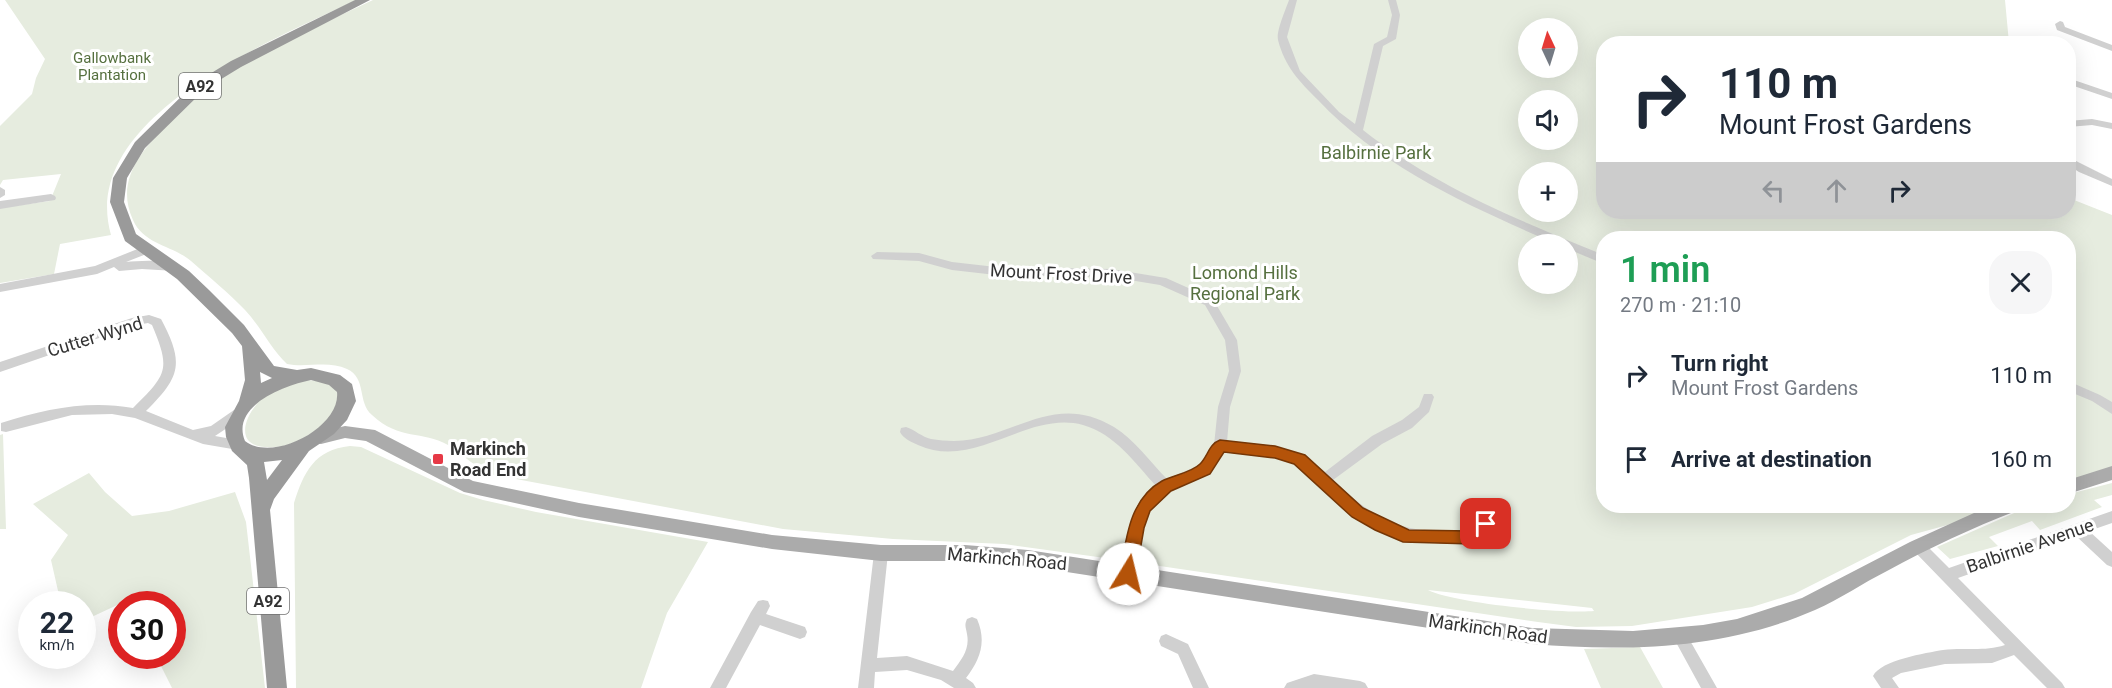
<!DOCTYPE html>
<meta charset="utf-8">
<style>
:root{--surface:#fff;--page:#f6f6f7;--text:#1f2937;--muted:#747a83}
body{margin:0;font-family:Roboto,sans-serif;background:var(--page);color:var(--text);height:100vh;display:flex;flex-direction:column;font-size:22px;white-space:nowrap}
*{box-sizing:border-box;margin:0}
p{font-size:20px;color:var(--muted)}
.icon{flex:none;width:33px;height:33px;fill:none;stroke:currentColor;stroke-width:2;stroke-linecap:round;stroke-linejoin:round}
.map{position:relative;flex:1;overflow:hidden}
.details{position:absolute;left:1596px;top:231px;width:480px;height:282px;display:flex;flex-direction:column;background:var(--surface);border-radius:24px;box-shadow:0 6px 24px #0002}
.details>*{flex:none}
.guide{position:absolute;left:1596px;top:36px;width:480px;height:183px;border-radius:24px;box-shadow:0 6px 24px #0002;background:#fff;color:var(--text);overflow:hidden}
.needle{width:39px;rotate:356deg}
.tools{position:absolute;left:1518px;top:18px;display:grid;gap:12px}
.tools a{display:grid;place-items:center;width:60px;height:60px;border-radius:50%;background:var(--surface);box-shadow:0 6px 24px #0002;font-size:30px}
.speed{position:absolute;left:18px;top:591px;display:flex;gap:12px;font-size:30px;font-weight:700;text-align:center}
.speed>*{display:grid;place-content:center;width:78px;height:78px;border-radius:50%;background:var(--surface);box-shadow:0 6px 24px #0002;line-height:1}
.speed small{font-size:15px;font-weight:400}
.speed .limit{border:9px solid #d22;background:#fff;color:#111}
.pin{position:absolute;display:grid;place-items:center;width:51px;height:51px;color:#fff;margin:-26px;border-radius:12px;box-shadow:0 3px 9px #0006}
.me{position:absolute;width:66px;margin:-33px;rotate:9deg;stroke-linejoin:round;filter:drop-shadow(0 0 4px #0008)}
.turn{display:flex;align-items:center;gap:21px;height:126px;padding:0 24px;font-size:27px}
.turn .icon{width:78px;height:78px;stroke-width:2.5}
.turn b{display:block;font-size:42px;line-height:51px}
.lanes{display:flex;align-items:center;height:57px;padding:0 24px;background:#0003;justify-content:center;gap:30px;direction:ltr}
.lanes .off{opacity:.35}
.round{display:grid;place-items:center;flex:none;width:63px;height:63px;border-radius:24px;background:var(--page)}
.headline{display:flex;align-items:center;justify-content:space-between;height:102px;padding:0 24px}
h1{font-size:36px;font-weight:600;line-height:45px;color:#1e9e55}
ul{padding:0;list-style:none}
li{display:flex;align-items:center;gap:18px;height:84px;padding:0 24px}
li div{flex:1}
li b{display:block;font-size:22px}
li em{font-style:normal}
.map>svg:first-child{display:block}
.green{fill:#e6ecdf;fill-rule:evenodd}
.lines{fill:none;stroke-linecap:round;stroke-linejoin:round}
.minor{fill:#d0d0d0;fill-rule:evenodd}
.major{fill:#ababab;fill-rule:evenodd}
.highway{fill:#9a9a9a;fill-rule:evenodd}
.route{fill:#b45309;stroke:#753606;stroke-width:1.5}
.poi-dot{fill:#e63946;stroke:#fff;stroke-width:2}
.labels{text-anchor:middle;stroke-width:6;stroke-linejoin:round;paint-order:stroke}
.far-park-label{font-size:15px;fill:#56703f;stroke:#fff}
.shield{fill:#fff;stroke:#707070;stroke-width:1.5}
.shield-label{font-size:16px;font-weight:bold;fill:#333}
.park-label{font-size:18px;fill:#56703f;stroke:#fff}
.street-label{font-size:18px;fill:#333;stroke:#fff}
.poi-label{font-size:18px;font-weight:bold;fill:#333;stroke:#fff;text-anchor:start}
</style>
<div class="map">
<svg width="2112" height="688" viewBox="0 0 2112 688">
<rect width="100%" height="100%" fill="#fff"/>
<path class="green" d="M 5,0 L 356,0 C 274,40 77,117 111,235 L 60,244 L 54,274 L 0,283 L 0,208 L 50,201 L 61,174 L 3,180 L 0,185 L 0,126 L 32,94 L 36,78 L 45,59 Z
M 373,0 L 2005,0 L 2009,43 L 1604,44 L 1604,212 L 2068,212 L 2069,198 L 2112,215 L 2112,479 L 2069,491 L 2068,238 L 1604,238 L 1604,506 L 2017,506 L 1911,535 L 1794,594 L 1752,607 L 1632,626 L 1576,627 L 1538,622 L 1153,565 C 1129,552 1130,558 1105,558 L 1004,544 L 893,539 L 783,529 L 494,475 C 475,468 464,455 448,445 C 422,430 400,441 372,415 C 357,402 367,378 347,369 C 328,360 307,368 287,364 C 271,349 261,327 245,310 C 229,293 209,277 191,261 C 172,245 144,245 133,220 C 115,181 141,151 167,125 C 183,109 199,92 218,80 C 267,48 321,25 373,0 ZM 1528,28 L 1568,28 L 1568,68 L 1528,68 ZM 1528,100 L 1568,100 L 1568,140 L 1528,140 ZM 1528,172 L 1568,172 L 1568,212 L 1528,212 ZM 1528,244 L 1568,244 L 1568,284 L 1528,284 ZM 1428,590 L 1592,608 L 1594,611 C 1563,614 1453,603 1428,590 Z
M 305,380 C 376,382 318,444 275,447 C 225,451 247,405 274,389 C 283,385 295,383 305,380 Z
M 3,434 L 6,529 L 0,529 L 0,435 Z
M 350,446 L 361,447 L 460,493 L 483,500 L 536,512 L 708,542 L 667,613 L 641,688 L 296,688 L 294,503 C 304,472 314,450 350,446 Z
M 89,473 L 105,492 L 132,516 L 169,511 L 235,492 L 246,522 L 265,688 L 172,688 L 156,656 L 172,656 L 172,604 L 131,604 L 128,600 L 83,621 L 82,604 L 61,604 L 51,560 L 68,535 L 33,504 Z
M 2112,483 L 2112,495 L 2094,500 L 2102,507 L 2040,530 L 2032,521 L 1989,537 L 1998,546 L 1950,559 L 1937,547 L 2030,506 L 2068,506 L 2069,494 Z
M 1640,647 L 1663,688 L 1601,688 L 1584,649 Z"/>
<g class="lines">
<path class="minor" d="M 1289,0 L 1297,0 L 1287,37 L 1300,71 L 1339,112 L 1355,124 L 1374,44 L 1387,37 L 1392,15 L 1388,0 L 1396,0 L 1400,15 L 1396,39 L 1383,46 L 1363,130 C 1434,186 1520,221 1604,255 L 1604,264 L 1568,249 L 1568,244 L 1556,244 C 1472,207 1383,169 1318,100 C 1299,81 1285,67 1278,40 C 1276,31 1286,9 1289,0 Z
M 2060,21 L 2063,22 L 2065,27 L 2112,45 L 2112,51 L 2057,30 L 2055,24 Z
M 2068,78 L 2112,93 L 2112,99 L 2068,84 Z
M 2092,119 L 2112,123 L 2112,129 L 2092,125 L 2068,127 L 2068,121 Z
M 2068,157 L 2112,179 L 2112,186 L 2079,172 L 2068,165 Z
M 0,187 L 5,190 L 5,195 L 0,198 Z
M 51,194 L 55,196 L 56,198 L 55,200 L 0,209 L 0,201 Z
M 145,246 L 151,250 L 149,253 L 126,262 C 140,261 166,258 177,268 L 175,271 L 142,269 L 119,271 L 114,267 L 97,274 L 0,292 L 0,284 L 95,266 Z
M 877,252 L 919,253 L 952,262 L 996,267 L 1111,269 L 1166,278 L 1213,299 L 1237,340 L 1241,371 L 1230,407 L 1227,442 C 1263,445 1297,447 1325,472 L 1372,436 L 1402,420 L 1419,407 L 1424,394 L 1432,394 L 1434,397 L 1429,412 L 1412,428 L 1382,444 L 1333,480 C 1380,525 1406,534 1470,531 C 1476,525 1481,517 1491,520 L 1493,524 L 1478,541 L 1473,543 C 1415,546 1378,538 1334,497 C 1321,485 1308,470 1291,462 C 1271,453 1246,454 1223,452 L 1210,473 L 1170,490 L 1149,510 L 1143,527 L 1135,574 L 1133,578 L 1128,580 L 1123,578 L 1121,574 L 1129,527 L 1139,503 L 1156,486 C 1135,463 1115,434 1083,425 C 1027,410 975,471 918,445 C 911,442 903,438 900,432 L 901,428 L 906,427 C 915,430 922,437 931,439 C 938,440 947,441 954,441 C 1012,440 1053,390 1114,427 C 1135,440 1150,462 1167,479 L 1200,465 L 1214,445 L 1218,407 L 1229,371 L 1225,340 L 1205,305 L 1160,285 L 1111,277 L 996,275 L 952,270 L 919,261 L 873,259 L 871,256 Z
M 149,315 L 161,319 C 185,364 180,377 146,411 L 193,430 L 211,426 L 234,410 L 242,410 L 244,414 L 242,418 L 215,436 L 243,441 L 244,445 L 243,449 L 238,450 L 203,444 L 135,418 L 112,414 L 72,415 L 6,432 L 1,431 L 1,423 C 45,409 88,400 133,408 C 167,374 171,370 152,325 L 148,323 L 137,325 L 0,372 L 0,362 L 132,318 Z
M 2068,381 L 2100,395 L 2112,402 L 2112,414 L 2092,401 L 2068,391 Z
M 2112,511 L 2112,523 L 2089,531 L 2112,552 L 2112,567 L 2107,565 L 2076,536 L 1958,578 L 2062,683 L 2065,688 L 2047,688 L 2014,655 L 1992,663 L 1945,664 L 1901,673 L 1892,678 L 1899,688 L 1881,688 L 1873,676 C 1881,660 1926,653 1943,650 C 1964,647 1984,652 2005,645 L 1914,551 L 1912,547 L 1914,543 L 1919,541 L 1924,543 L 1949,568 Z
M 881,547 L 886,549 L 888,553 L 877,658 L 907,656 L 953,671 C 962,659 970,649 967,634 C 966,627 964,626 967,619 L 972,617 L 977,619 C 987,642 980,660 966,678 L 973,683 L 976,688 L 954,688 L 941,680 L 907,670 L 875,672 L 874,688 L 858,688 L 874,553 L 876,549 Z
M 763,600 L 768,601 L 770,606 L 766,614 L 805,627 L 807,632 L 805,637 L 800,639 L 760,625 L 726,688 L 710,688 L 751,612 L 758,601 Z
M 1679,628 L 1684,630 L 1717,688 L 1701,688 L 1672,635 L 1674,630 Z
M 1166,634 L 1188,644 L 1209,688 L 1193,688 L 1178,654 L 1161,646 L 1159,641 L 1161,636 Z
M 1314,674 L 1360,681 L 1365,683 L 1368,688 L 1284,688 L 1287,683 Z"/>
<path class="major" d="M 345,426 L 375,430 L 473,481 L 579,503 L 772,535 L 881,545 L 965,545 L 1028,550 L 1532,628 L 1633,631 L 1703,625 L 1737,619 L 1802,598 L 1910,542 L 1985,508 L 1992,506 L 2018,506 L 2016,511 C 1972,528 1929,548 1887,571 C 1863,583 1840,599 1815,610 C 1726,649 1628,652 1532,644 L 1028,566 L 965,561 L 881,561 L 772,549 L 579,517 L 464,492 L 366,441 L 345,438 L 321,444 L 315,443 L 313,438 L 315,433 Z
M 2112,466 L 2112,480 L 2068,494 L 2068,480 Z"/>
<path class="highway" d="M 355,0 L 370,0 L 241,67 L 205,89 L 145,148 L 127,178 L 124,202 L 136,234 L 189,271 L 209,290 L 244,325 L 274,366 L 297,370 L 311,368 L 340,375 L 352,384 L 356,401 L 347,420 L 334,434 L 309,451 L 274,499 L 270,510 L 287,688 L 267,688 L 249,478 L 247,465 L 232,451 L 226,437 L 225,427 L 239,401 L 245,380 L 242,346 L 232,333 L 177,279 L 125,241 L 110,202 L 113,178 L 135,142 L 195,83 L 231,61 ZM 260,372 L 272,378 L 261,383 ZM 311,380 L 329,385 L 337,392 C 341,427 273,463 245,441 C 230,405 286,385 311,380 ZM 282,460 L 267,480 L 264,462 Z"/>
</g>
<path class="route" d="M 1220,440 L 1275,446 L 1305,455 L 1363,508 L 1409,530 L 1470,531 L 1486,517 L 1494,524 L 1479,542 L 1473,544 L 1403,542 L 1375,530 L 1352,517 L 1294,464 L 1275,458 L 1224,452 L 1210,474 L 1171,491 L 1150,511 L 1144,528 L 1136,574 L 1134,579 L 1122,579 L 1120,574 C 1126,540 1129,499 1162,481 C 1173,475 1191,473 1200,464 C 1208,456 1209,444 1220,440 Z"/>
<rect class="poi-dot" x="432" y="453" width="12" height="12" rx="3"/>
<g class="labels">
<g class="far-park-label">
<text x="112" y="63">Gallowbank<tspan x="112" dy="17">Plantation</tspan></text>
</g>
<g class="shield">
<rect x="179" y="73" width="42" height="26" rx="4.5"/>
<rect x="247" y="588" width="42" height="26" rx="4.5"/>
</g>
<g class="shield-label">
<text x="200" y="92">A92</text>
<text x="268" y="607">A92</text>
</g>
<g class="park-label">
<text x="1376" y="159">Balbirnie Park</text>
<text x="1245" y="279">Lomond Hills<tspan x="1245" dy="21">Regional Park</tspan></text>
</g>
<g class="street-label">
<text transform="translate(1061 274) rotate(3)" y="6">Mount Frost Drive</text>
<text transform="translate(95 337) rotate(-17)" y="6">Cutter Wynd</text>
<text transform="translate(2030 546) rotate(-19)" y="6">Balbirnie Avenue</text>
<text transform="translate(1007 559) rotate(5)" y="6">Markinch Road</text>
<text transform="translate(1488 629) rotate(8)" y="6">Markinch Road</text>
</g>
<g class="poi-label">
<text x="450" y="455">Markinch<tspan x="450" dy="21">Road End</tspan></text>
</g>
</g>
</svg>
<div class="tools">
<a><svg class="needle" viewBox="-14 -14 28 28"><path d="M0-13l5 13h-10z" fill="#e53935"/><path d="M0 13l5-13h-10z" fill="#747a83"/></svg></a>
<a><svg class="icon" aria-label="sound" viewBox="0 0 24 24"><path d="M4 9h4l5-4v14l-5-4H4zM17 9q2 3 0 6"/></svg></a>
<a>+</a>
<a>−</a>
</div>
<div class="speed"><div>22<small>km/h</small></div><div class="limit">30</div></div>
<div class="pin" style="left:1486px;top:524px;background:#d93025"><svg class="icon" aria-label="arrive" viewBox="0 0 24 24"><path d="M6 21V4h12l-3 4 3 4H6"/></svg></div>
<svg class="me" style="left:1128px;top:574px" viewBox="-20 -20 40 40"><circle r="19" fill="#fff"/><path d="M0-13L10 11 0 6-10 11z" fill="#b45309"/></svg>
<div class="guide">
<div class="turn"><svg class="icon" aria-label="right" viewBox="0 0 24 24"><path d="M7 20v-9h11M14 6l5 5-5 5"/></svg><div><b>110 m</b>Mount Frost Gardens</div></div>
<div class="lanes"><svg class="icon off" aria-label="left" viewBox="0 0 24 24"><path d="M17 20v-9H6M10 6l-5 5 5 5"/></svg><svg class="icon off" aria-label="ahead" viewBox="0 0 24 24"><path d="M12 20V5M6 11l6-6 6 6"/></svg><svg class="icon" aria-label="right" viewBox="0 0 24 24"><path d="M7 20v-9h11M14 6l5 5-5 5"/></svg></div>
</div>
<section class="details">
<div class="headline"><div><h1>1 min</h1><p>270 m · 21:10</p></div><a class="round"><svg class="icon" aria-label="close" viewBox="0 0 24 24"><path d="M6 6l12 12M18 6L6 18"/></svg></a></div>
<ul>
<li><svg class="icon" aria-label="right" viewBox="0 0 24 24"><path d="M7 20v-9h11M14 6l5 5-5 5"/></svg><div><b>Turn right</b><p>Mount Frost Gardens</p></div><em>110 m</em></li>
<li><svg class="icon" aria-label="arrive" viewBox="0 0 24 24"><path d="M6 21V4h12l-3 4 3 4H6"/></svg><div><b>Arrive at destination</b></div><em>160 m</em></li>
</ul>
</section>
</div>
